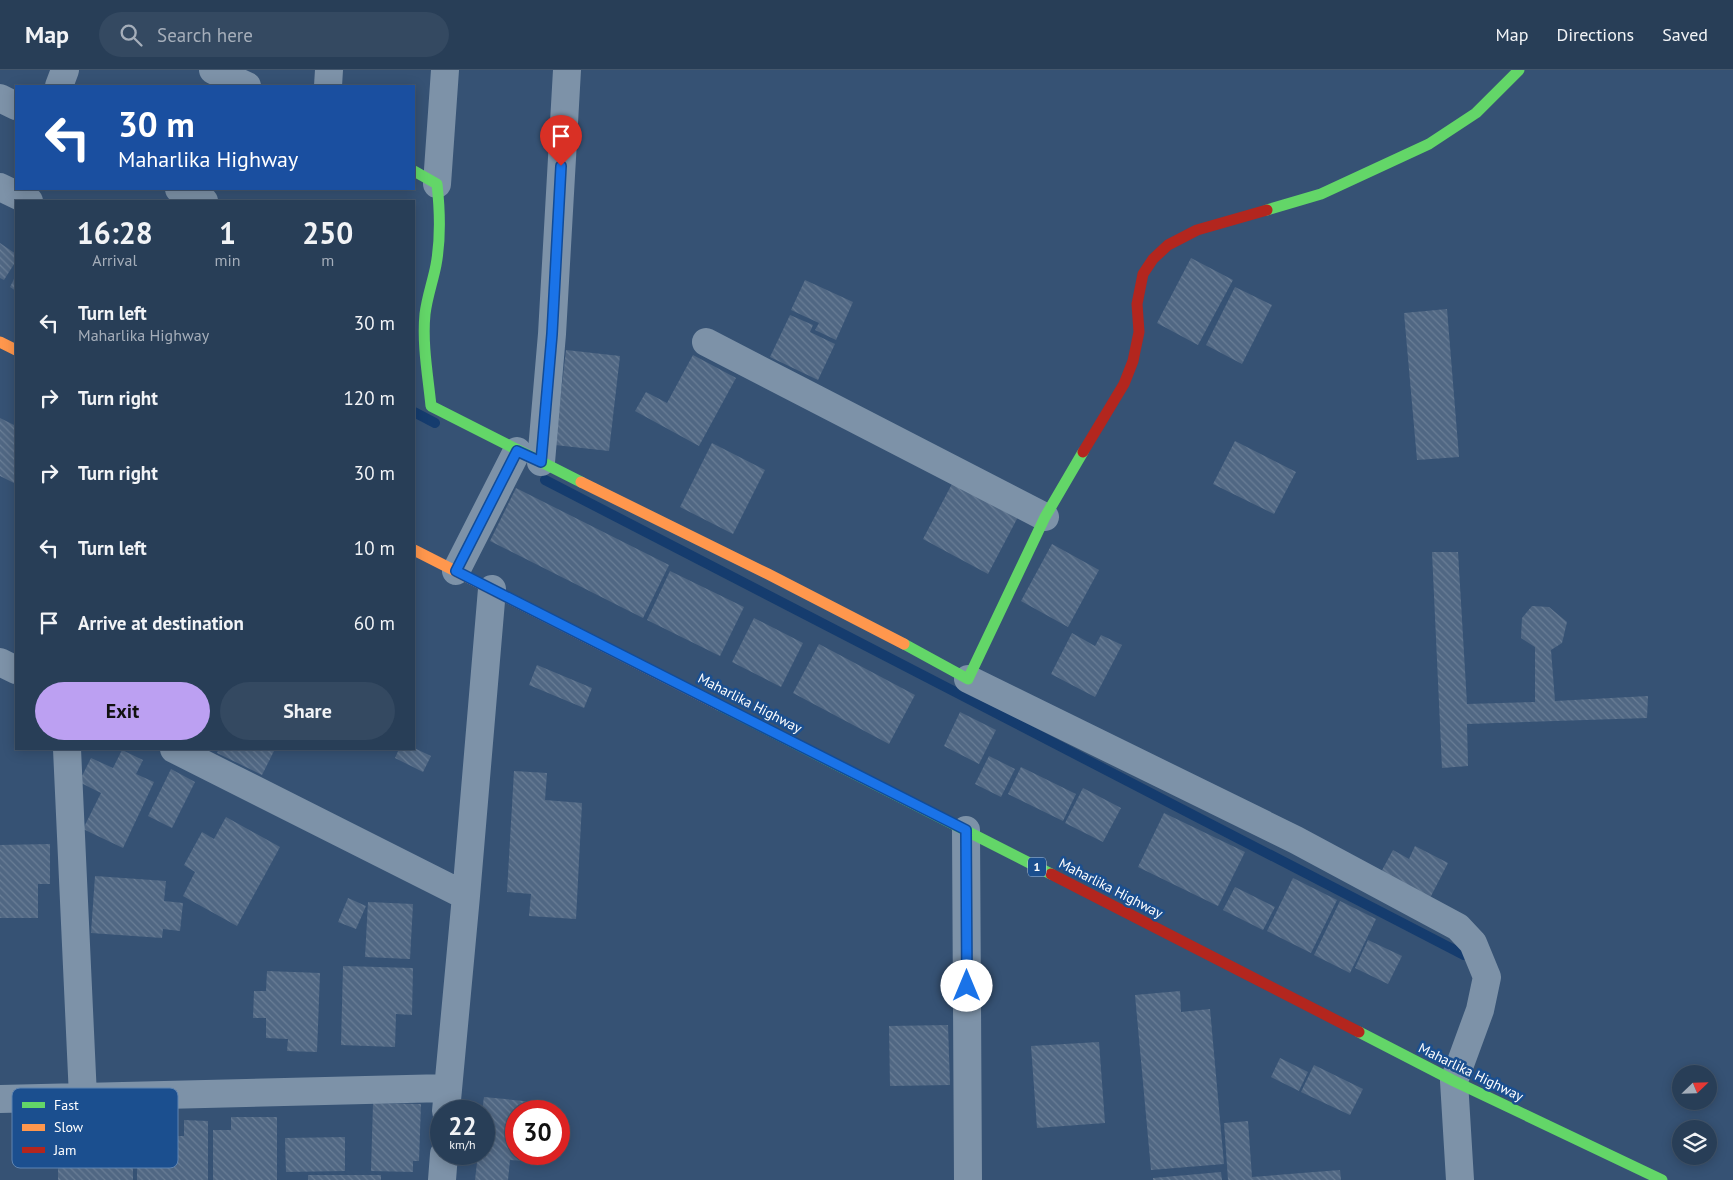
<!DOCTYPE html>
<style>
:root{--surface:#283e57;--page:#344961;--text:#f1f3f6;--muted:#a5aeba;--line:#44576d;--accent:#bca0f2}
body{margin:0;font-family:"PT Sans",sans-serif;background:var(--page);color:var(--text);height:100vh;display:flex;flex-direction:column;font-size:19px;white-space:nowrap}
*{box-sizing:border-box;margin:0}
p{font-size:16px;color:var(--muted)}
.icon{flex:none;width:28px;height:28px;fill:none;stroke:currentColor;stroke-width:2;stroke-linecap:round;stroke-linejoin:round}
.map{position:relative;flex:1;overflow:hidden}
.sheet{position:absolute;left:15px;top:130px;width:400px;height:550px;display:flex;flex-direction:column;background:var(--surface);border-radius:0px;box-shadow:0 2px 12px #0003,0 0 0 1px var(--line)}
.sheet>*{flex:none}
.hud{position:absolute;left:15px;top:15px;width:400px;height:105px;border-radius:0px;box-shadow:0 2px 12px #0003,0 0 0 1px var(--line);background:#1a4fa0;color:#fff;overflow:hidden}
.needle{width:32px;rotate:67deg}
.buttons{position:absolute;left:1672px;top:995px;display:grid;gap:10px}
.buttons a{display:grid;place-items:center;width:45px;height:45px;border-radius:50%;background:var(--surface);box-shadow:0 2px 12px #0003,0 0 0 1px var(--line);font-size:25px}
.speed{position:absolute;left:430px;top:1030px;display:flex;gap:10px;font-size:25px;font-weight:700;text-align:center}
.speed>*{display:grid;place-content:center;width:65px;height:65px;border-radius:50%;background:var(--surface);box-shadow:0 2px 12px #0003,0 0 0 1px var(--line);line-height:1}
.speed small{font-size:12px;font-weight:400}
.speed .limit{border:8px solid #d22;background:#fff;color:#111}
.pin{position:absolute;display:grid;place-items:center;width:42px;height:42px;color:#fff;margin:-51px -21px;border-radius:50% 50% 50% 0;rotate:-45deg;box-shadow:0 0 5px #0007}
.pin .icon{rotate:45deg}
.me{position:absolute;width:55px;margin:-28px;rotate:0deg;stroke-linejoin:round;filter:drop-shadow(0 0 4px #0008)}
.turn{display:flex;align-items:center;gap:18px;height:105px;padding:0 20px;font-size:22px}
.turn .icon{width:65px;height:65px;stroke-width:2.5}
.turn b{display:block;font-size:35px;line-height:42px}
.eta{display:flex;justify-content:space-evenly;align-items:center;height:85px;text-align:center}
.eta b{font-size:30px;font-weight:800;line-height:35px}
.primary-button{display:flex;gap:10px;margin-top:auto;padding:10px 20px}
.primary-button a{flex:1;height:58px;border-radius:30px;background:var(--accent);color:#111;font-size:20px;font-weight:800;line-height:58px;text-align:center}
.primary-button a+a{background:var(--page);color:var(--text)}
ul{padding:0;list-style:none}
li{display:flex;align-items:center;gap:15px;height:75px;padding:0 20px}
li div{flex:1}
li b{display:block;font-size:19px}
li em{font-style:normal}
header{display:flex;align-items:center;gap:30px;box-sizing:border-box;height:70px;padding:0 25px;background:var(--surface);border-bottom:1px solid var(--line)}
header strong{font-size:24px}
nav{display:flex;gap:28px;margin-inline-start:auto;font-size:18px}
.search{width:350px;height:45px;background:var(--page);display:flex;align-items:center;gap:12px;box-sizing:border-box;padding:0 18px;border-radius:28px;color:var(--muted);font-size:19px}
.map>svg:first-child{display:block}
.lines{fill:none;stroke-linecap:round;stroke-linejoin:round}
.stream{stroke:#153c6e;stroke-width:10}
.building{fill:url(#building-back-hatch)}
.street{stroke:#7d92a8;stroke-width:28}
.fast{stroke:#63d668;stroke-width:11}
.slow{stroke:#ff974d;stroke-width:11}
.jam{stroke:#b3261e;stroke-width:11}
.route-casing{stroke:#114b97;stroke-width:12}
.route{stroke:#1a73e8;stroke-width:9}
.labels{text-anchor:middle;stroke-width:5;stroke-linejoin:round;paint-order:stroke}
.shield{fill:#1b4f8f;stroke:#bbcadd;stroke-width:1}
.shield-label{font-size:12px;font-weight:bold;fill:#fff}
.street-label{font-size:14px;fill:#fff;stroke:#1b4f8f}
.key{fill:#1b4f8f;stroke:#5f84b1;stroke-width:1}
.key-label{font-size:14px;fill:#fff}
</style>
<header>
<strong>Map</strong>
<div class="search"><svg class="icon" aria-label="search" viewBox="0 0 24 24"><circle cx="10" cy="10" r="6"/><path d="M15 15l6 6"/></svg>Search here</div>
<nav><a>Map</a><a>Directions</a><a>Saved</a></nav>
</header>
<div class="map">
<svg width="1733" height="1110" viewBox="0 0 1733 1110">
<defs>
<pattern id="building-back-hatch" width="6" height="6" patternUnits="userSpaceOnUse" patternTransform="scale(1.25)"><rect width="6" height="6" fill="#506783"/><path d="M-1 5l2 2M0 0l6 6M5-1l2 2" fill="none" stroke="#6a7e96"/></pattern>
</defs>
<rect width="100%" height="100%" fill="#365274"/>
<g class="lines">
<path class="stream" d="M 414,342 L 435,353
M 545,410 L 1464,885"/>
</g>
<path class="building" d="M 0,173 L 16,184 L 16,191 L 4,210 L 0,208 Z
M 1191,188 L 1233,210 L 1198,275 L 1157,253 Z
M 16,205 L 16,221 L 10,217 Z
M 805,210 L 853,232 L 836,270 L 815,260 L 819,253 L 791,240 Z
M 1235,217 L 1272,235 L 1242,294 L 1206,275 Z
M 1447,239 L 1459,387 L 1417,390 L 1404,243 Z
M 790,245 L 813,255 L 810,262 L 835,274 L 818,310 L 770,287 Z
M 566,280 L 620,286 L 609,381 L 555,375 Z
M 693,285 L 736,308 L 699,376 L 635,341 L 646,322 L 667,333 Z
M 0,348 L 16,356 L 16,408 L 14,413 L 0,406 Z
M 1235,371 L 1296,402 L 1274,444 L 1213,414 Z
M 712,373 L 765,400 L 733,464 L 680,437 Z
M 953,412 L 1018,447 L 988,504 L 923,469 Z
M 516,418 L 669,495 L 643,548 L 490,471 Z
M 1052,474 L 1099,500 L 1068,557 L 1021,531 Z
M 1432,482 L 1458,482 L 1467,634 L 1535,632 L 1535,577 L 1521,568 L 1522,548 L 1532,536 L 1549,537 L 1567,552 L 1562,573 L 1551,580 L 1555,631 L 1648,626 L 1647,648 L 1467,654 L 1468,696 L 1442,698 Z
M 670,501 L 744,537 L 720,586 L 647,550 Z
M 754,548 L 803,573 L 781,617 L 732,592 Z
M 1072,563 L 1095,576 L 1101,565 L 1122,575 L 1095,627 L 1051,604 Z
M 819,574 L 915,625 L 889,674 L 793,623 Z
M 537,595 L 592,618 L 584,638 L 529,615 Z
M 960,642 L 996,660 L 979,694 L 944,676 Z
M 414,678 L 431,686 L 423,702 L 395,688 L 399,679 Z
M 219,679 L 275,679 L 262,705 L 217,683 Z
M 122,680 L 143,690 L 136,704 L 154,712 L 123,778 L 83,759 L 101,723 L 79,712 L 91,688 L 113,698 Z
M 989,686 L 1015,699 L 1001,727 L 975,714 Z
M 1021,697 L 1076,724 L 1063,751 L 1008,724 Z
M 171,699 L 195,712 L 172,758 L 148,746 Z
M 514,701 L 547,703 L 545,730 L 582,733 L 576,849 L 529,846 L 531,824 L 507,822 Z
M 1083,718 L 1121,738 L 1103,772 L 1065,753 Z
M 1164,743 L 1245,782 L 1218,836 L 1138,797 Z
M 226,747 L 280,777 L 237,856 L 183,826 L 195,802 L 184,795 L 202,762 L 214,769 Z
M 50,774 L 50,814 L 38,814 L 38,848 L 0,848 L 0,775 Z
M 1415,776 L 1448,793 L 1430,828 L 1381,802 L 1393,780 L 1409,789 Z
M 95,806 L 166,811 L 164,831 L 183,833 L 180,861 L 163,859 L 162,868 L 91,863 Z
M 1293,808 L 1337,830 L 1311,883 L 1267,861 Z
M 1235,817 L 1275,837 L 1263,860 L 1223,840 Z
M 348,828 L 366,836 L 356,859 L 338,852 Z
M 1340,831 L 1376,849 L 1350,903 L 1314,885 Z
M 368,832 L 413,834 L 410,889 L 365,887 Z
M 1368,870 L 1402,886 L 1388,914 L 1355,898 Z
M 343,896 L 413,898 L 412,945 L 396,944 L 395,977 L 341,975 Z
M 267,901 L 320,903 L 317,982 L 287,981 L 288,969 L 266,968 L 266,948 L 253,948 L 254,921 L 266,921 Z
M 1180,921 L 1181,942 L 1210,939 L 1224,1094 L 1151,1100 L 1135,925 Z
M 948,955 L 950,1015 L 890,1016 L 889,956 Z
M 1099,972 L 1105,1053 L 1037,1058 L 1031,976 Z
M 1280,988 L 1308,1002 L 1299,1021 L 1271,1007 Z
M 1314,995 L 1363,1019 L 1350,1045 L 1301,1022 Z
M 484,1027 L 544,1033 L 543,1041 L 516,1041 L 516,1084 L 539,1084 L 538,1092 L 510,1090 L 508,1110 L 475,1110 L 478,1084 L 484,1084 L 484,1041 L 482,1041 Z
M 373,1033 L 421,1034 L 419,1091 L 413,1091 L 413,1102 L 371,1101 Z
M 87,1042 L 133,1042 L 133,1110 L 58,1110 L 58,1066 L 88,1066 Z
M 231,1047 L 277,1047 L 277,1110 L 213,1110 L 213,1060 L 231,1060 Z
M 184,1050 L 208,1051 L 208,1110 L 137,1110 L 137,1066 L 184,1066 Z
M 1248,1051 L 1252,1107 L 1340,1100 L 1341,1110 L 1228,1110 L 1224,1053 Z
M 345,1067 L 345,1101 L 286,1102 L 285,1068 Z
M 1221,1102 L 1222,1110 L 1153,1110 L 1153,1108 Z
M 308,1105 L 381,1105 L 381,1110 L 308,1110 Z"/>
<g class="lines">
<path class="street" d="M 213,0 L 247,16
M 59,16 L 65,0
M 328,16 L 329,0
M 0,28 L 16,36
M 437,114 L 445,0
M 0,117 L 29,131
M 179,119 L 204,131
M 706,272 L 1045,447
M 541,392 L 552,264 L 567,0
M 456,501 L 517,381
M 0,592 L 16,600
M 968,609 L 1296,770 L 1458,857 L 1473,873 L 1487,907 L 1480,940 L 1454,1011 L 1460,1110
M 67,679 L 83,1027
M 174,679 L 466,826
M 966,760 L 968,1110
M 0,1029 L 447,1018
M 446,1041 L 466,826 L 492,519
M 442,1110 L 444,1084"/>
<path class="fast" d="M 414,101 L 437,114 C 440,141 441,168 436,195 C 433,211 427,227 425,244 C 422,274 428,306 431,336 L 581,412
M 1267,140 L 1321,124 L 1429,74 L 1476,43 L 1519,0
M 904,574 L 968,609 L 1045,447 L 1083,382
M 719,635 L 1051,804
M 1359,962 L 1454,1011 L 1662,1110"/>
<path class="slow" d="M 0,272 L 16,280
M 581,412 L 768,504 L 904,574
M 414,480 L 719,635"/>
<path class="jam" d="M 1083,382 L 1124,314 L 1133,291 L 1139,262 L 1137,234 L 1143,204 L 1153,189 L 1168,175 L 1197,160 L 1267,140
M 1051,804 L 1359,962"/>
</g>
<g class="lines">
<g class="route-casing">
<path id="route" d="M 561,96 L 552,264 L 541,392 L 517,381 L 456,501 L 966,760 L 967,916"/>
</g>
<use href="#route" class="route"/>
</g>
<g class="labels">
<rect class="shield" x="1028" y="787.5" width="18" height="19" rx="4"/>
<g class="shield-label">
<text x="1037" y="801">1</text>
</g>
<g class="street-label">
<text transform="translate(750 633) rotate(27)" y="5">Maharlika Highway</text>
<text transform="translate(1111 818) rotate(27)" y="5">Maharlika Highway</text>
<text transform="translate(1471 1002) rotate(26)" y="5">Maharlika Highway</text>
</g>
</g>
<rect x="12" y="1018" width="166" height="80" rx="8" class="key"/>
<rect x="22" y="1032" width="23" height="6" fill="#63d668"/>
<rect x="22" y="1054" width="23" height="7" fill="#ff974d"/>
<rect x="22" y="1077" width="23" height="6" fill="#b3261e"/>
<g class="key-label">
<text x="54" y="1040">Fast</text>
<text x="54" y="1062">Slow</text>
<text x="54" y="1085">Jam</text>
</g>
</svg>
<div class="buttons">
<a><svg class="needle" viewBox="-14 -14 28 28"><path d="M0-13l5 13h-10z" fill="#e53935"/><path d="M0 13l5-13h-10z" fill="#a5aeba"/></svg></a>
<a><svg class="icon" aria-label="layers" viewBox="0 0 24 24"><path d="M12 4l9 5-9 5-9-5zM3 14l9 5 9-5"/></svg></a>
</div>
<div class="speed"><div>22<small>km/h</small></div><div class="limit">30</div></div>
<div class="pin" style="left:561px;top:96px;background:#d93025"><svg class="icon" aria-label="arrive" viewBox="0 0 24 24"><path d="M6 21V4h12l-3 4 3 4H6"/></svg></div>
<svg class="me" style="left:967px;top:916px" viewBox="-20 -20 40 40"><circle r="19" fill="#fff"/><path d="M0-13L10 11 0 6-10 11z" fill="#1a73e8"/></svg>
<div class="hud">
<div class="turn"><svg class="icon" aria-label="left" viewBox="0 0 24 24"><path d="M17 20v-9H6M10 6l-5 5 5 5"/></svg><div><b>30 m</b>Maharlika Highway</div></div>
</div>
<section class="sheet">
<div class="eta">
<div><b>16:28</b><p>Arrival</p></div>
<div><b>1</b><p>min</p></div>
<div><b>250</b><p>m</p></div>
</div>
<ul>
<li><svg class="icon" aria-label="left" viewBox="0 0 24 24"><path d="M17 20v-9H6M10 6l-5 5 5 5"/></svg><div><b>Turn left</b><p>Maharlika Highway</p></div><em>30 m</em></li>
<li><svg class="icon" aria-label="right" viewBox="0 0 24 24"><path d="M7 20v-9h11M14 6l5 5-5 5"/></svg><div><b>Turn right</b></div><em>120 m</em></li>
<li><svg class="icon" aria-label="right" viewBox="0 0 24 24"><path d="M7 20v-9h11M14 6l5 5-5 5"/></svg><div><b>Turn right</b></div><em>30 m</em></li>
<li><svg class="icon" aria-label="left" viewBox="0 0 24 24"><path d="M17 20v-9H6M10 6l-5 5 5 5"/></svg><div><b>Turn left</b></div><em>10 m</em></li>
<li><svg class="icon" aria-label="arrive" viewBox="0 0 24 24"><path d="M6 21V4h12l-3 4 3 4H6"/></svg><div><b>Arrive at destination</b></div><em>60 m</em></li>
</ul>
<div class="primary-button"><a>Exit</a><a>Share</a></div>
</section>
</div>
